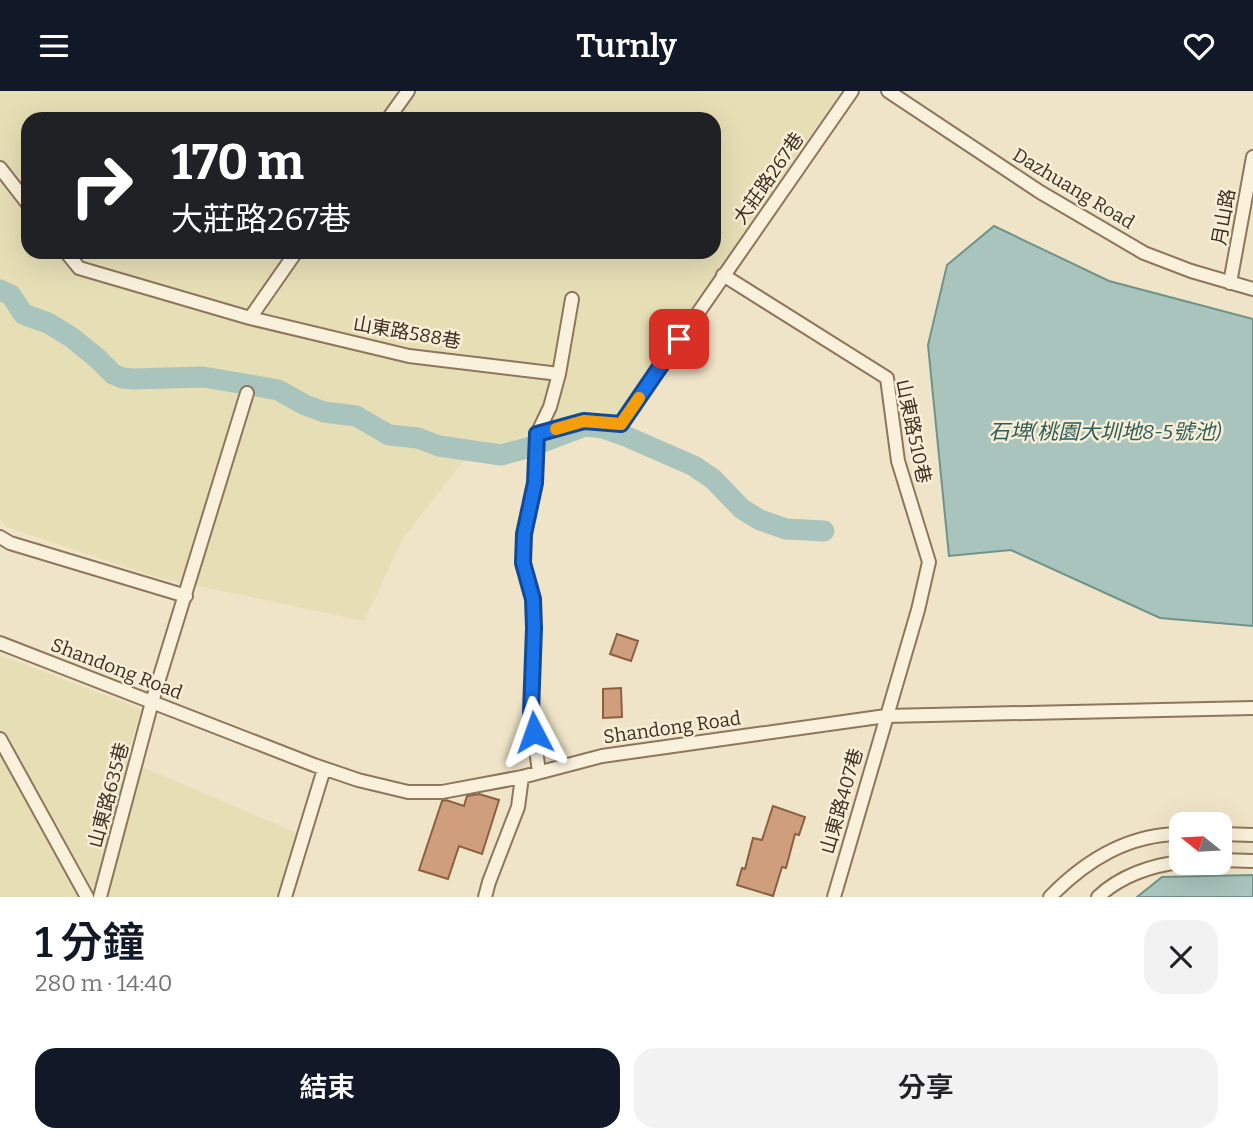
<!DOCTYPE html>
<html lang="zh-TW">
<meta charset="utf-8">
<style>
:root{--surface:#fff;--page:#f2f2f2;--text:#202124;--muted:#757577;--accent:#111827}
body{margin:0;font-family:Bitter,"Noto Sans TC",serif;background:var(--page);color:var(--text);height:100vh;display:flex;flex-direction:column;font-size:26px;white-space:nowrap}
*{box-sizing:border-box;margin:0}
p{font-size:23px;color:var(--muted)}
.icon{flex:none;width:38px;height:38px;fill:none;stroke:currentColor;stroke-width:2;stroke-linecap:round;stroke-linejoin:round}
.map{position:relative;height:806px;overflow:hidden}
.drawer{display:flex;flex-direction:column;background:var(--surface);flex:1}
.drawer>*{flex:none}
.top-card{position:absolute;left:21px;top:21px;width:700px;height:147px;border-radius:21px;box-shadow:0 7px 28px #0002;background:#202124;color:#fff;overflow:hidden}
.needle{width:46px;rotate:288deg}
.controls{position:absolute;left:1169px;top:721px;display:grid;gap:14px}
.controls a{display:grid;place-items:center;width:63px;height:63px;border-radius:14px;background:var(--surface);box-shadow:0 7px 28px #0002;font-size:35px}
.pin{position:absolute;display:grid;place-items:center;width:60px;height:60px;color:#fff;margin:-30px;border-radius:14px;box-shadow:0 4px 10px #0006}
.me{position:absolute;width:77px;margin:-38px;rotate:356deg;stroke-linejoin:round;filter:drop-shadow(0 0 5px #0008)}
.turn{display:flex;align-items:center;gap:24px;height:147px;padding:0 35px;font-size:32px}
.turn .icon{width:91px;height:91px;stroke-width:2.5}
.turn b{display:block;font-size:49px;line-height:60px}
.round{display:grid;place-items:center;flex:none;width:74px;height:74px;border-radius:21px;background:var(--page)}
.summary{display:flex;align-items:center;justify-content:space-between;height:119px;padding:0 35px}
h1{font-size:42px;font-weight:600;line-height:52px;color:var(--accent)}
.button{display:flex;gap:14px;margin-top:auto;padding:14px 35px}
.button a{flex:1;height:80px;border-radius:21px;background:var(--accent);color:#fff;font-size:28px;font-weight:600;line-height:80px;text-align:center}
.button a+a{background:var(--page);color:var(--text)}
header{display:flex;justify-content:space-between;align-items:center;height:91px;padding:0 35px;background:var(--accent);color:#fff;font-size:32px;font-weight:600}
.map>svg:first-child{display:block}
.farmland{fill:#e6deb5;fill-rule:evenodd}
.water{fill:#a9c4bc;stroke:#6f938a;stroke-width:2}
.lines{fill:none;stroke-linecap:round;stroke-linejoin:round}
.river{stroke:#a9c4bc;stroke-width:21}
.building{fill:#cf9f7d;stroke:#8d5f41;stroke-width:2}
.minor-casing{stroke:#8d765c;stroke-width:16}
.minor{stroke:#faf1dc;stroke-width:12}
.route-casing{stroke:#114b97;stroke-width:18}
.route{stroke:#1a73e8;stroke-width:12}
.slow{stroke:#f59e0b;stroke-width:12}
.labels{text-anchor:middle;stroke-width:5;stroke-linejoin:round;paint-order:stroke}
.street-label{font-size:19px;fill:#3d2e20;stroke:#f7eed8}
.water-label{font-size:21px;font-style:italic;fill:#2f5d5a;stroke:#f7eed8}
</style>
<header><svg class="icon" aria-label="menu" viewBox="0 0 24 24"><path d="M4 6h16M4 12h16M4 18h16"/></svg>Turnly<svg class="icon" aria-label="heart" viewBox="0 0 24 24"><path d="M12 20l-8-8c-3-5 5-10 8-4 3-6 11-1 8 4z"/></svg></header>
<div class="map">
<svg width="1253" height="806" viewBox="0 0 1253 806">
<rect width="100%" height="100%" fill="#f0e4c8"/>
<path class="farmland" d="M 0,0 L 841,0 L 618,326 L 598,320 L 562,329 L 462,371 L 402,449 L 364,530 L 160,487 L 6,436 L 0,427 ZM 28,28 L 714,28 L 714,161 L 28,161 Z
M 0,564 L 141,618 L 126,669 L 297,742 L 277,806 L 0,806 Z"/>
<path class="water" d="M 994,135 L 1109,190 L 1253,228 L 1253,535 L 1160,527 L 1011,459 L 949,465 L 928,254 L 947,174 Z
M 1253,784 L 1253,806 L 1137,806 L 1162,786 Z"/>
<g class="lines">
<path class="river" d="M 0,199 L 11,204 L 23,223 L 48,232 L 71,246 L 97,267 L 113,283 L 122,287 L 133,288 L 203,286 L 251,294 L 278,299 L 305,314 L 324,321 L 356,325 L 389,344 L 418,347 L 439,355 L 501,364 L 527,357 L 585,335 L 603,337 L 623,344 L 694,375 L 713,388 L 742,418 L 760,429 L 786,438 L 824,440"/>
</g>
<path class="building" d="M 617,543 L 638,550 L 631,570 L 610,563 Z
M 621,597 L 622,626 L 603,627 L 603,598 Z
M 479,703 L 499,709 L 482,763 L 459,755 L 448,788 L 419,779 L 442,710 L 446,709 L 464,715 L 467,705 Z
M 773,715 L 805,726 L 799,744 L 795,743 L 786,777 L 782,776 L 773,805 L 737,794 L 742,777 L 745,778 L 753,747 L 762,749 Z"/>
<g class="lines">
<g class="minor-casing">
<path id="minor" d="M 888,0 L 1040,101 L 1144,162 L 1191,180 L 1253,198
M 388,28 L 408,0
M 0,77 L 28,113
M 66,161 L 79,177 L 250,227 L 409,265 L 559,283
M 723,184 L 887,287 L 898,370 L 929,471 L 918,519 L 834,806
M 1230,192 L 1253,66
M 250,227 L 296,161
M 537,343 L 584,330 L 621,333 L 852,0
M 0,446 L 10,452 L 186,505
M 0,552 L 314,674 L 358,689 L 408,701 L 442,701 L 522,686 L 602,665 L 886,625 L 1253,617
M 0,648 L 87,806
M 539,681 L 531,621 L 534,537 L 533,508 L 523,472 L 524,443 L 535,392 L 537,343 L 550,316 L 559,283 L 572,208
M 1220,743 L 1253,744
M 1220,769 L 1253,770
M 100,806 L 152,611 L 247,302
M 285,806 L 324,678
M 485,806 L 489,791 L 518,716 L 522,686
M 1050,806 C 1086,769 1128,743 1181,743
M 1098,806 C 1120,785 1152,774 1181,771"/>
</g>
<use href="#minor" class="minor"/>
</g>
<g class="lines">
<g class="route-casing">
<path id="route" d="M 534,641 L 531,621 L 534,537 L 533,508 L 523,472 L 524,443 L 535,392 L 537,343 L 584,330 L 621,333 L 679,248"/>
</g>
<use href="#route" class="route"/>
<path class="slow" d="M 556,338 L 584,330 L 621,333 L 639,307"/>
</g>
<g class="labels">
<g class="street-label">
<text transform="translate(768 87) rotate(-55)" y="7">大莊路267巷</text>
<text transform="translate(1074 97) rotate(31)" y="7">Dazhuang Road</text>
<text transform="translate(1223 126) rotate(-80)" y="7">月山路</text>
<text transform="translate(407 241) rotate(10)" y="7">山東路588巷</text>
<text transform="translate(914 340) rotate(78)" y="7">山東路510巷</text>
<text transform="translate(117 577) rotate(21)" y="7">Shandong Road</text>
<text transform="translate(672 636) rotate(-8)" y="7">Shandong Road</text>
<text transform="translate(108 704) rotate(-75)" y="7">山東路635巷</text>
<text transform="translate(841 710) rotate(-74)" y="7">山東路407巷</text>
</g>
<g class="water-label">
<text x="1105" y="348">石埤(桃園大圳地8-5號池)</text>
</g>
</g>
</svg>
<div class="controls">
<a><svg class="needle" viewBox="-14 -14 28 28"><path d="M0-13l5 13h-10z" fill="#e53935"/><path d="M0 13l5-13h-10z" fill="#757577"/></svg></a>
</div>
<div class="pin" style="left:679px;top:248px;background:#d93025"><svg class="icon" aria-label="arrive" viewBox="0 0 24 24"><path d="M6 21V4h12l-3 4 3 4H6"/></svg></div>
<svg class="me" style="left:534px;top:641px" viewBox="-20 -20 40 40"><path d="M0-17L14 15 0 8-14 15z" fill="#1a73e8" stroke="#fff" stroke-width="4"/></svg>
<div class="top-card">
<div class="turn"><svg class="icon" aria-label="right" viewBox="0 0 24 24"><path d="M7 20v-9h11M14 6l5 5-5 5"/></svg><div><b>170 m</b>大莊路267巷</div></div>
</div>
</div>
<section class="drawer">
<div class="summary"><div><h1>1 分鐘</h1><p>280 m · 14:40</p></div><a class="round"><svg class="icon" aria-label="close" viewBox="0 0 24 24"><path d="M6 6l12 12M18 6L6 18"/></svg></a></div>
<div class="button"><a>結束</a><a>分享</a></div>
</section>
